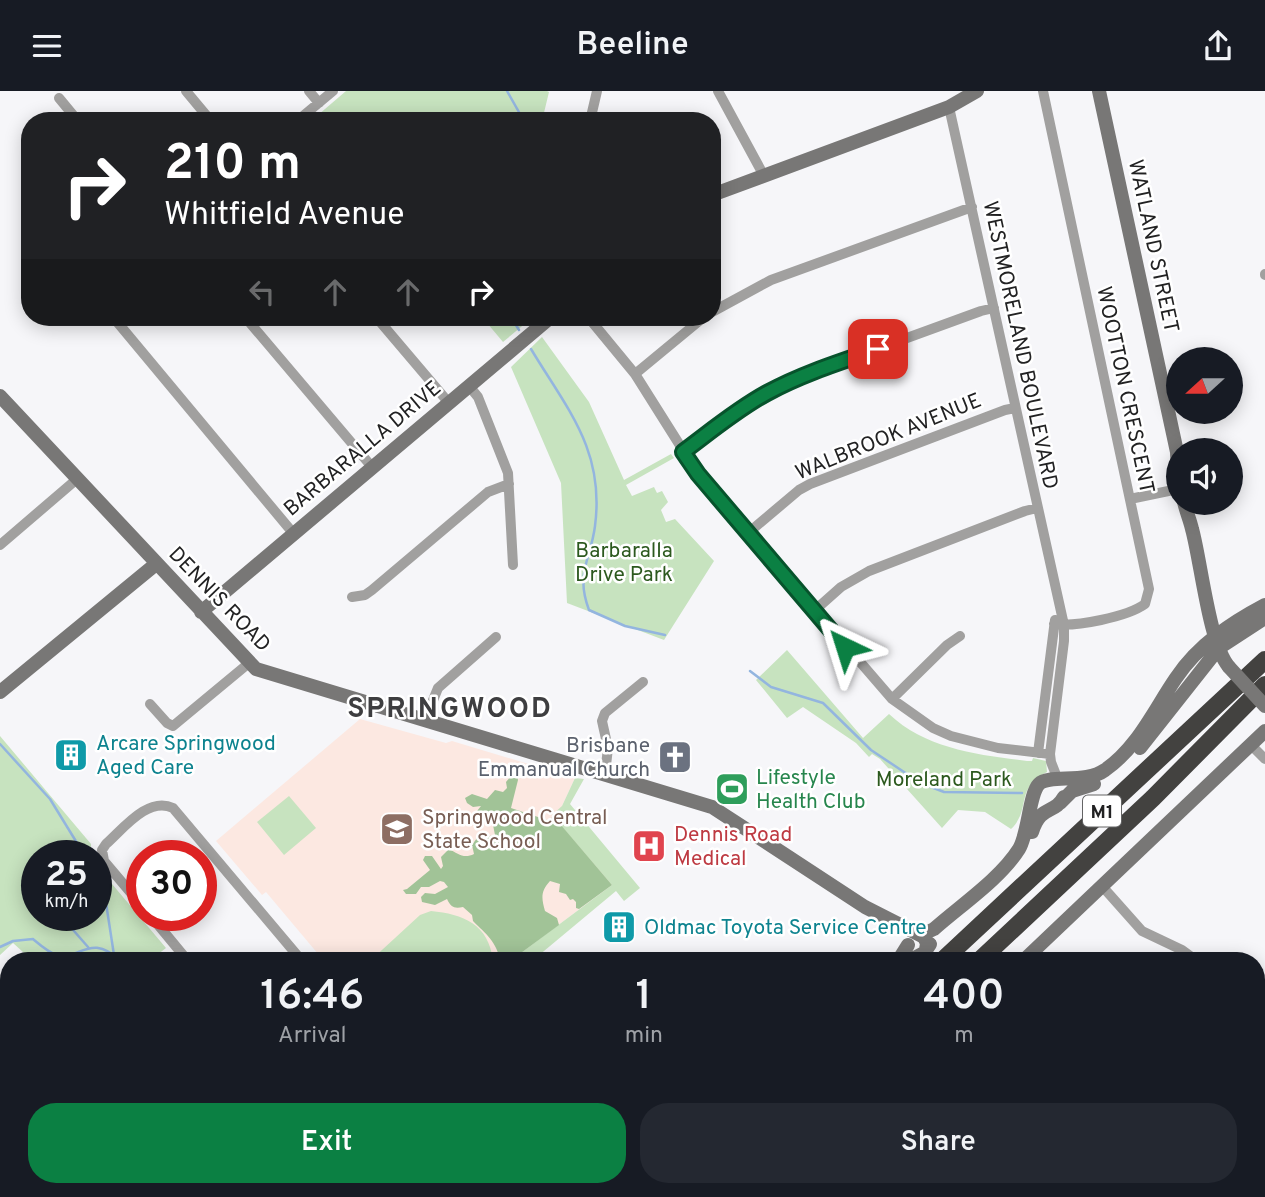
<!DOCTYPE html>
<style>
:root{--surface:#171b24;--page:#242831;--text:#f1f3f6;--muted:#9ea1a6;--accent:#0b8043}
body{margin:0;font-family:Overpass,sans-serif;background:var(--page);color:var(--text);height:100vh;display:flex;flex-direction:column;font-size:26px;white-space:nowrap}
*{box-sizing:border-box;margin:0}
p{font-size:23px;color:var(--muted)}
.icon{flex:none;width:38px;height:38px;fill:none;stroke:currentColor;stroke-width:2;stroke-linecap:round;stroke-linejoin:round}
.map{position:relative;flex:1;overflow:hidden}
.details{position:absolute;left:0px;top:861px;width:1265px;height:245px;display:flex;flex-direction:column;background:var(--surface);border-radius:28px 28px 0 0;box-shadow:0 4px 18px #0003}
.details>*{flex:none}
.guide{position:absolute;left:21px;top:21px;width:700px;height:214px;border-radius:28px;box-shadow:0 4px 18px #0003;background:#202124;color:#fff;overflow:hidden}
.needle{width:46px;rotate:249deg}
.fabs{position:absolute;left:1166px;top:256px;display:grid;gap:14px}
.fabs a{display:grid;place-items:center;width:77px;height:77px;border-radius:50%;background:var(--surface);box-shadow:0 4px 18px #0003;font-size:35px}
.speed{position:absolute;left:21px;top:749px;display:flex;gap:14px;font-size:35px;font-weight:700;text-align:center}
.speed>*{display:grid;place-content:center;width:91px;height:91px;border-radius:50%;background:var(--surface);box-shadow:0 4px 18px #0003;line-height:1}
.speed small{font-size:18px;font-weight:400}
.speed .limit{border:10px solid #d22;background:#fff;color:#111}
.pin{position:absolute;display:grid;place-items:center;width:60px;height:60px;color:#fff;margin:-30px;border-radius:14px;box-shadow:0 4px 10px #0006}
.me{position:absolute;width:77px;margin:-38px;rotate:319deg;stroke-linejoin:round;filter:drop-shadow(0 0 5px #0008)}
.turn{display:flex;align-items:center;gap:24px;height:147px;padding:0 28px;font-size:32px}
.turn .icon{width:91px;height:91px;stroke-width:2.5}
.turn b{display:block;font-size:49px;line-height:60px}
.lanes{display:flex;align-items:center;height:66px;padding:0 28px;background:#0003;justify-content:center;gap:35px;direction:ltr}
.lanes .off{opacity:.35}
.eta{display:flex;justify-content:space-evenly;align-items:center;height:119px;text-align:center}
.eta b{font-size:42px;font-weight:600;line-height:49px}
.action{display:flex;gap:14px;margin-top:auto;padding:14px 28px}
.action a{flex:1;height:80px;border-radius:28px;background:var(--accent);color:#fff;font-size:28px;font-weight:600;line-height:80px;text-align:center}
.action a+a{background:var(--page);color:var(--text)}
header{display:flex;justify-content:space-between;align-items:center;height:91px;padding:0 28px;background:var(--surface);font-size:32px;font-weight:600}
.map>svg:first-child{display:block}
.education{fill:#fce8e1}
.green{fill:#c7e3bf}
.forest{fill:#a1c397}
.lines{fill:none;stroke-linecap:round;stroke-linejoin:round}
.stream{stroke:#93b5df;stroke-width:2.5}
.street{stroke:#a1a09f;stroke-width:10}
.secondary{stroke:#787776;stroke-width:14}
.highway{stroke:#434240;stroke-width:18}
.secondary-bridge{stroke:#787776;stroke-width:14}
.route-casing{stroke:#07532c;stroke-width:18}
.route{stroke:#0b8043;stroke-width:12}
.labels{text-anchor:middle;stroke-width:5;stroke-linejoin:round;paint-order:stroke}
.shield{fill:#fff;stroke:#646465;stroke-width:2}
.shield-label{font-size:19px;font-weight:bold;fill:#222223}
.street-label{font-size:21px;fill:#222223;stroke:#fff}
.park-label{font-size:21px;fill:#2c591e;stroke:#fff}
.culture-label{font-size:21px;fill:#0d838f;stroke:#fff;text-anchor:start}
.worship-label{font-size:21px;fill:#5b616d;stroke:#fff;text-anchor:end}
.leisure-label{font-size:21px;fill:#27864d;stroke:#fff;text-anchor:start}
.education-label{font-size:21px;fill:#785e54;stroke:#fff;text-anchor:start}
.health-label{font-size:21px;fill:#be3a42;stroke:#fff;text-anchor:start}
.district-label{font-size:28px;font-weight:bold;letter-spacing:2px;fill:#3e3e40;stroke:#fff}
</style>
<header><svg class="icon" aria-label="menu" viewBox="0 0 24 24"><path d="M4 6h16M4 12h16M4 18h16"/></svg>Beeline<svg class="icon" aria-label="share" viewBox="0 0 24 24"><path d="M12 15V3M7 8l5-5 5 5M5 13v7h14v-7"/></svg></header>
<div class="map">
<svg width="1265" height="1106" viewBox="0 0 1265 1106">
<rect width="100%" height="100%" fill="#f6f6f9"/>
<path class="education" d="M 360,628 L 446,652 L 452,650 L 575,687 L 562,715 L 612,794 L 510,870 L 324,870 L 266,801 L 262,804 L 216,750 Z"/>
<path class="green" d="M 346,0 L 547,0 L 549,1 L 542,30 L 311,30 Z
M 482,226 L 533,226 L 503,251 Z
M 542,246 L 589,311 L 624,389 L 671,363 L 674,367 L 626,394 L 632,405 L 654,396 L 657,402 L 662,400 L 668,411 L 661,419 L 666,431 L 675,428 L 714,470 L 664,549 L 567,512 L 561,392 L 511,276 Z
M 787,559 L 863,647 L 889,623 C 926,658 979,664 1027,670 L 1032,670 L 1033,667 L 1046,670 L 1047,681 C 1014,697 1032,718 1011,738 L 985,721 L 958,719 L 942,737 L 880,668 L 872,663 L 869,666 L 856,652 L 803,616 L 787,627 L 756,589 Z
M 0,645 L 91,753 L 91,765 L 37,765 L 37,824 L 96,824 L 96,774 L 166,857 L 149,870 L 98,870 L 90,861 L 69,870 L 33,870 L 13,852 L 0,864 Z
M 575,687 L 584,688 L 570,713 L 640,797 L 624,810 L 616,800 L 532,870 L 510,870 L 612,794 L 552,724 L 562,715 Z
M 289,705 L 316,737 L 284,764 L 257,731 Z
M 431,820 C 463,823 489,833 493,870 L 370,870 L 420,824 Z
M 1265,997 L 1265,1106 L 1116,1106 L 1124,1097 L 1256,1097 L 1257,1000 Z"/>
<path class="forest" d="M 517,684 L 518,689 L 511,717 L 550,730 L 552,726 L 555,727 L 612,794 L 579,818 L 576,817 L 576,811 L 573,808 L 570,809 L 566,803 L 559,801 L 560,793 L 550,790 C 541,800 541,806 545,820 L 557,827 L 559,834 L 510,870 L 500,870 C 497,851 486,843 473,830 L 472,824 L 463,816 C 454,818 451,816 447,808 L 435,814 L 422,811 L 421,806 L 425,802 L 435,803 L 448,796 L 444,791 L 440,790 L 429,796 L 421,796 L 416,803 L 406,803 L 403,799 L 407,798 L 430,779 L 423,769 L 425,765 L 432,765 L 441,778 L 443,775 L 441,766 L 449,758 C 458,763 464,768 474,763 L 472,754 L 477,747 L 495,744 L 492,729 L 485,728 L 477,720 L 481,715 L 473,716 L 467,712 L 465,707 L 472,703 L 487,708 L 495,699 L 503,701 L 507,697 L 506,691 L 511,685 Z"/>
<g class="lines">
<path class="stream" d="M 507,0 L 524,30
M 511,226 L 519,239
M 531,258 C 567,318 605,359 595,435 C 591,468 575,482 589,519 L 625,535 L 665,544
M 750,580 L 771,596 L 823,612 L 871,659 L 907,683 L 931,696 L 944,701 L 1022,702
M 0,653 L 50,708 L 85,765
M 96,786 L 106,812 L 114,864
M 60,824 L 88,856
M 0,856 L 13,850 L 33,848 C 39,853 49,862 57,864 C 82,869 89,841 121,870
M 1256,1054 L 1265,1051
M 241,1097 L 249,1103
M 1139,1106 L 1147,1097"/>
<path class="street" d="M 186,0 L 211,30
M 309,0 L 319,12
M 718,0 L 763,83
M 1043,0 L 1149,498 L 1145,513 C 1127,526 1076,536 1054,533
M 59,7 L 78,30
M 949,16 L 1064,534 L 1064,550 L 1050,663 L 1051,671 L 1058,689
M 297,30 L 333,0
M 590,30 L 597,0
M 1265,183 L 1265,184
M 712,221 L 771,189 L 972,116
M 113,226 L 293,442
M 245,226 L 372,376
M 376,226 L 449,312
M 588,226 L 635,283 L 698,383 L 892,608 L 933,637 L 951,645 L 998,657 L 1050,663
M 635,283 L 704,226
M 469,295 L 478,306 L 508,382 L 513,474
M 683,361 L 745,315 L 800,286 L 981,220 L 994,217
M 1130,408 L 1178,398
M 748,442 L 799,399 L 810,393 L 1005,319 L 1015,317
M 0,454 L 77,388
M 352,506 L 365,504 L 372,499 L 488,401 L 509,393
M 814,520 L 841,496 L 869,480 L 1025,420 L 1037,417
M 892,608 L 947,554 L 960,545
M 150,613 L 167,632 L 173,635 L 249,572
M 425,629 L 438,597 L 496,546
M 1250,653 L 1265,668
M 1038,662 L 1055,529
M 605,683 L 608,657 L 602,630 L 605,622 L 643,591
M 1102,795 L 1142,840 L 1182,859 L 1197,870
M 142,815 L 104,770 L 102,759 L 106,753 C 123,738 148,705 173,717 L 302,870
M 150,824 L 188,870
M 0,927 L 9,919
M 0,1042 L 9,1052
M 0,1069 L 9,1061
M 140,1097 L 149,1106
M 307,1097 L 314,1106
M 423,1097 L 430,1106
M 494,1097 L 501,1106"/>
<path class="secondary" d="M 1099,0 L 1177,361 L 1178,384
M 712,104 L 949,16 L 977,0
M 0,305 L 256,578 L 712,716 L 865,816 L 924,846 L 927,852 L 926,859
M 1184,411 C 1186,420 1190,429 1192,438 C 1201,470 1209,553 1229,576
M 201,521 L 551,226
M 0,601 L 156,473
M 1140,657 L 1219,557 L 1265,527
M 1060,712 L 1072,700 L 1094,693
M 1032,741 C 1041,713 1054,724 1064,706
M 921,844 L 934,838 C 961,814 1000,788 1019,758 C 1029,741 1029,703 1039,693 C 1049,683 1086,693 1105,679 C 1138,656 1154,619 1176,587 C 1198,554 1231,532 1265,514
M 898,870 L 908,854
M 909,870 L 924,862 L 930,853
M 1023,870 L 1265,640
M 912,1097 L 919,1106
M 643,1106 L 653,1097
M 802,1106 L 808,1097"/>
<path class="highway" d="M 942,870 L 1265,569
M 979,870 L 1153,707 L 1265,594
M 698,1106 L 706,1097
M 729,1106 L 737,1097
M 748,1106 L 755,1097"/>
<path class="secondary-bridge" d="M 1229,576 L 1265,615"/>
</g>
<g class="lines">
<g class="route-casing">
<path id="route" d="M 845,556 L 698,383 L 683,361 C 710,341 736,319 767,302 C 802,283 840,271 878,258"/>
</g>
<use href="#route" class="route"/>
</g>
<defs>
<g id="building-square" transform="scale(1.75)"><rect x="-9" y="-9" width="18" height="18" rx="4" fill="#0f9aa8" stroke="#fff"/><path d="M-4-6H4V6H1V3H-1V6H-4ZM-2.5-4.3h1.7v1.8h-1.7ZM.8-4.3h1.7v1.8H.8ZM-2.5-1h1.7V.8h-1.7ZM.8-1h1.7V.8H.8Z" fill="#fff"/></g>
<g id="church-square" transform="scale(1.75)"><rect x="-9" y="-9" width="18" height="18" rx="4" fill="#6b7280" stroke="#fff"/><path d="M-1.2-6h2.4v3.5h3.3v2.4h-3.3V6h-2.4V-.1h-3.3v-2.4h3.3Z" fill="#fff"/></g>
<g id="stadium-square" transform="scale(1.75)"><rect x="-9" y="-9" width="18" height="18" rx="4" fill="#2e9e5b" stroke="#fff"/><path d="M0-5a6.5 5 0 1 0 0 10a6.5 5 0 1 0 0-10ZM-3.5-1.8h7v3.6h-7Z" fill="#fff"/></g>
<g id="school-square" transform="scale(1.75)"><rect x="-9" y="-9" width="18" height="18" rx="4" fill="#8d6e63" stroke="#fff"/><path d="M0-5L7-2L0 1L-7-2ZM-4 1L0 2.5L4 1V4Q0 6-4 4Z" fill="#fff"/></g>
<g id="hospital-square" transform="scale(1.75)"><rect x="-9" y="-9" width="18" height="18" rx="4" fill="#e0444e" stroke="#fff"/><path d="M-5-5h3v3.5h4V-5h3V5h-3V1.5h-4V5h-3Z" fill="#fff"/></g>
</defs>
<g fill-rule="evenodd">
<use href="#building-square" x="71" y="664"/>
<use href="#church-square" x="675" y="666"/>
<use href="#stadium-square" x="732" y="698"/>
<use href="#school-square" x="397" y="738"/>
<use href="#hospital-square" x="649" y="755"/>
<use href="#building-square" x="619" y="836"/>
</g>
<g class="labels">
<rect class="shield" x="1083" y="704.5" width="38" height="31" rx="5"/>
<g class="shield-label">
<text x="1102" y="727">M1</text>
</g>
<g class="street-label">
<text transform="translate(1154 155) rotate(78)" y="7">WATLAND STREET</text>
<text transform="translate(1021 254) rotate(78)" y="7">WESTMORELAND BOULEVARD</text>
<text transform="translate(1126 299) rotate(78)" y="7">WOOTTON CRESCENT</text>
<text transform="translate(888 345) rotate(-22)" y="7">WALBROOK AVENUE</text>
<text transform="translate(362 357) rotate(-40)" y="7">BARBARALLA DRIVE</text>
<text transform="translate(220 508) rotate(46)" y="7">DENNIS ROAD</text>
</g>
<g class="park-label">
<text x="624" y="466">Barbaralla<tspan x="624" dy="24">Drive Park</tspan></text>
<text x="944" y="695">Moreland Park</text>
</g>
<g class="culture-label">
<text x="96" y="659">Arcare Springwood<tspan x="96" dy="24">Aged Care</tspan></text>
<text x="644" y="843">Oldmac Toyota Service Centre</text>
</g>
<g class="worship-label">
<text x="650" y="661">Brisbane<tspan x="650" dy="24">Emmanual Church</tspan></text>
</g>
<g class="leisure-label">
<text x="756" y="693">Lifestyle<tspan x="756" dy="24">Health Club</tspan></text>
</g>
<g class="education-label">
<text x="422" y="733">Springwood Central<tspan x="422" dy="24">State School</tspan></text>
</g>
<g class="health-label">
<text x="674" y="750">Dennis Road<tspan x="674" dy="24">Medical</tspan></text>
</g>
<g class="district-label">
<text x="450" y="626">SPRINGWOOD</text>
</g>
</g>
</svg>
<div class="fabs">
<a><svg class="needle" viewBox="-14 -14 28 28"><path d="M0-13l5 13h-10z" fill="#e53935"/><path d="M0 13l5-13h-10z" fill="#9ea1a6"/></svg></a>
<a><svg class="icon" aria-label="sound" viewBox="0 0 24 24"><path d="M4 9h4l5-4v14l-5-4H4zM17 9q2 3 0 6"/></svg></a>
</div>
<div class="speed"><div>25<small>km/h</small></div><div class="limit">30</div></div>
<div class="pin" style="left:878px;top:258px;background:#d93025"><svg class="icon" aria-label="arrive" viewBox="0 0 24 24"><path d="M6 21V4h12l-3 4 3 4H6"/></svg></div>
<svg class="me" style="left:845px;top:556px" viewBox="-20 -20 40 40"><path d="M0-17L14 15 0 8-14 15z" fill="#0b8043" stroke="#fff" stroke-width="4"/></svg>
<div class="guide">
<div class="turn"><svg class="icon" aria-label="right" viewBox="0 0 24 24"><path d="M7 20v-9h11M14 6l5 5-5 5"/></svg><div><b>210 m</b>Whitfield Avenue</div></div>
<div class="lanes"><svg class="icon off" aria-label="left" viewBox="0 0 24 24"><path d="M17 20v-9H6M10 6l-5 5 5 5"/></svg><svg class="icon off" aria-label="ahead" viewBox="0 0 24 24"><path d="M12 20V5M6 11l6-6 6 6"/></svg><svg class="icon off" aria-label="ahead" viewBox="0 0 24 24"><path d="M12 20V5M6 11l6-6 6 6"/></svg><svg class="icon" aria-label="right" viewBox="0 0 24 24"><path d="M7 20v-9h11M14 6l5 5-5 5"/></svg></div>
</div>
<section class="details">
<div class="eta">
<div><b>16:46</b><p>Arrival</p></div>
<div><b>1</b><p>min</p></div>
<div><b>400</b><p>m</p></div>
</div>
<div class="action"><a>Exit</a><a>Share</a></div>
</section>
</div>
